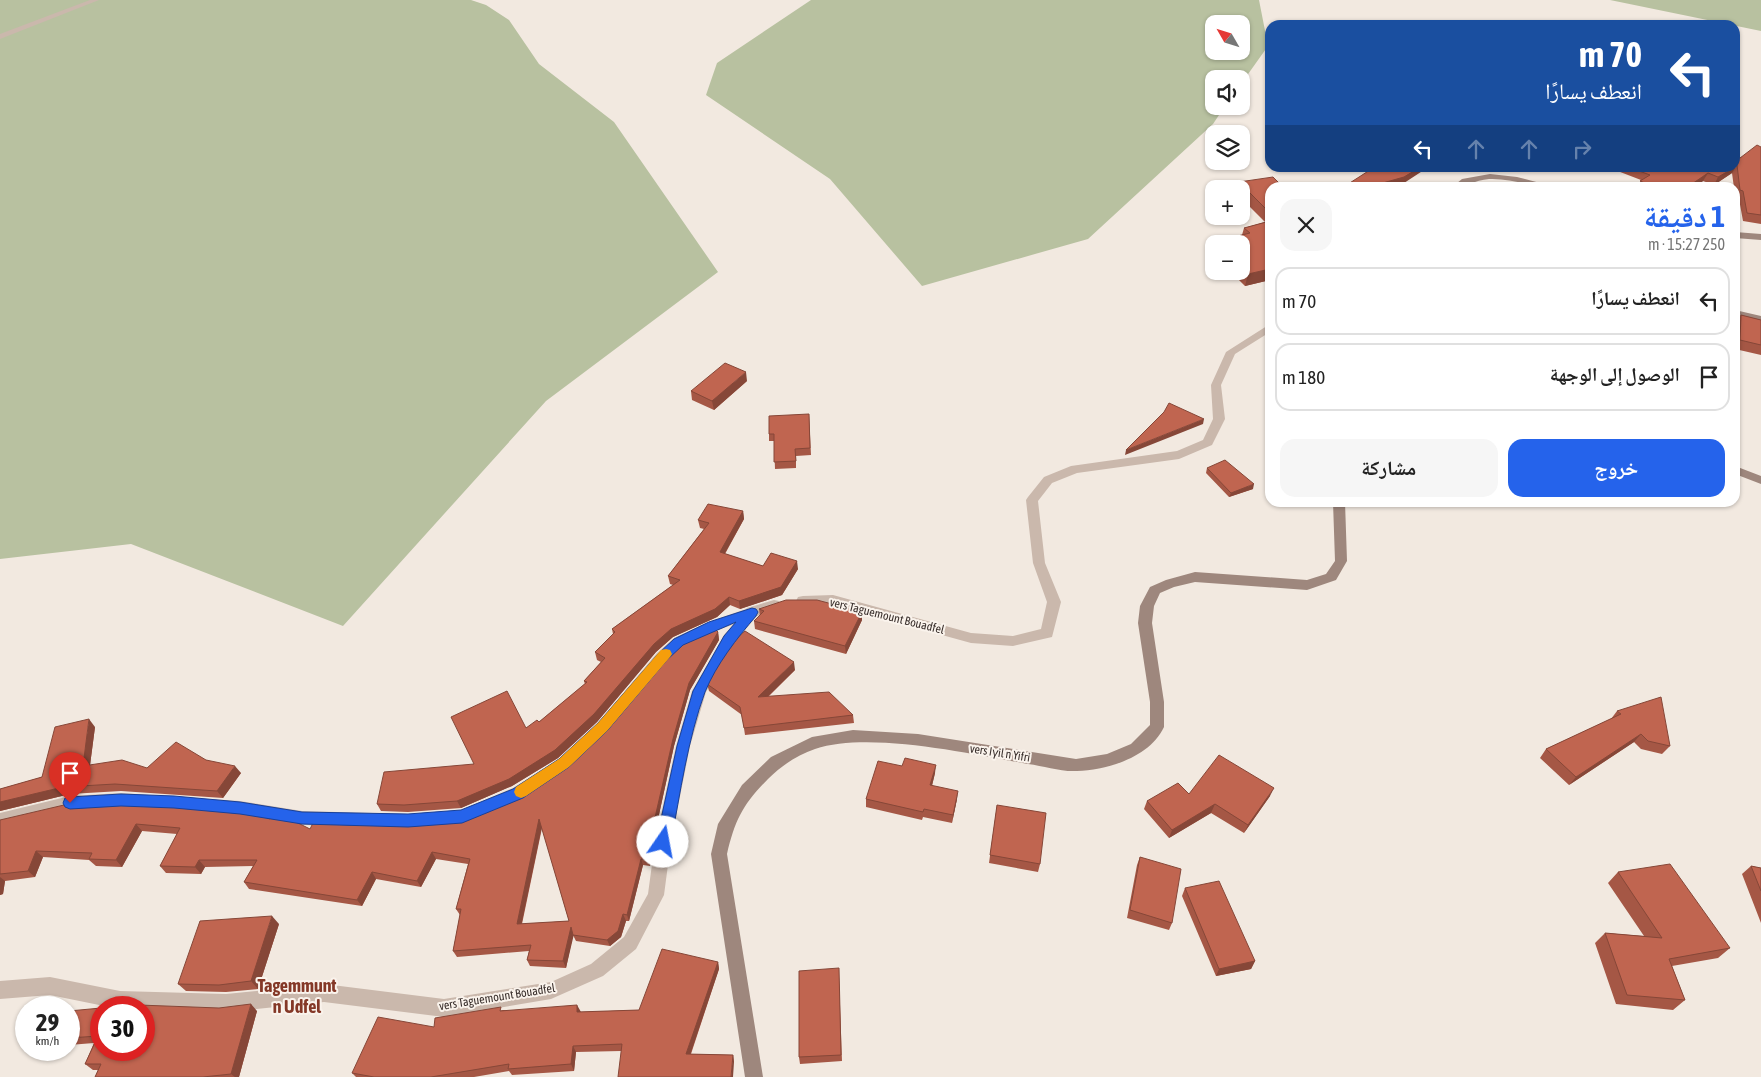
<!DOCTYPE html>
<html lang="ar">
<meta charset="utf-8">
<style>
:root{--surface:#fff;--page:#f6f6f6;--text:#222;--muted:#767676;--line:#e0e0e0;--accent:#2563eb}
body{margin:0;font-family:"Asap Condensed","Noto Naskh Arabic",sans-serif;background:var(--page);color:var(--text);direction:rtl;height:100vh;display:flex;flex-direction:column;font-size:19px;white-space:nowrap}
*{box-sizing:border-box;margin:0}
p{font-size:16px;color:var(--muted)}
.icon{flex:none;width:28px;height:28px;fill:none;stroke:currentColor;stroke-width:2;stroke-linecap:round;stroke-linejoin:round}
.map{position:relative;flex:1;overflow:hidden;direction:ltr}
.details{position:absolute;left:1265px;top:182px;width:475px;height:325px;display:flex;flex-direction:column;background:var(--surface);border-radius:15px;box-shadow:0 1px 4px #0004;direction:rtl}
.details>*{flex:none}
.top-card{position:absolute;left:1265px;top:20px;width:475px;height:152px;border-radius:15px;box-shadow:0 1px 4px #0004;direction:rtl;background:#1a4fa0;color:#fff;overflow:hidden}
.needle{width:32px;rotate:309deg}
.buttons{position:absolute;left:1205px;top:15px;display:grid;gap:10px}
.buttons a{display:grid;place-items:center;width:45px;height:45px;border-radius:10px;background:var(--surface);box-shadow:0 1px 4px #0004;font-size:25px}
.speed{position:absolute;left:15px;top:996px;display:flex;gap:10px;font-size:25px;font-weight:700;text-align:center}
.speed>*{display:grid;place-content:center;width:65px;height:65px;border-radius:50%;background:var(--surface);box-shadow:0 1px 4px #0004;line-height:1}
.speed small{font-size:12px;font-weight:400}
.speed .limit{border:8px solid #d22;background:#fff;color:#111}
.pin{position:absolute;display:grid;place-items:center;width:42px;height:42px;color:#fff;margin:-51px -21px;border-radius:50% 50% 50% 0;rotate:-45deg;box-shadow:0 0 5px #0007}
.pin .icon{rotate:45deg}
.me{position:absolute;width:55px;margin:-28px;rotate:12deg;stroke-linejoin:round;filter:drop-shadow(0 0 4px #0008)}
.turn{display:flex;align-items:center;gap:18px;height:105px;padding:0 15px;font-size:22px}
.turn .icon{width:65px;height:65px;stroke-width:2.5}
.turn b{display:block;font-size:35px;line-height:42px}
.lanes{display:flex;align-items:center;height:48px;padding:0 15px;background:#0003;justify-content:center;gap:25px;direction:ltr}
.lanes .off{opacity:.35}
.round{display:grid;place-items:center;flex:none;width:52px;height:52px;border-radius:15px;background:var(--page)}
.head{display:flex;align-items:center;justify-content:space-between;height:85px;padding:0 15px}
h1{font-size:30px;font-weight:700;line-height:38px;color:var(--accent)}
.cta{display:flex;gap:10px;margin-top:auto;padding:10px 15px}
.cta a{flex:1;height:58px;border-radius:15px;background:var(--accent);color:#fff;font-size:20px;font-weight:700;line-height:58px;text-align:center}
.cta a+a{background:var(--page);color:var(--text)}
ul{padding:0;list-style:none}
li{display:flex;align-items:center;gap:15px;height:68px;margin:0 10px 8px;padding:0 5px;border:2px solid var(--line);border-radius:15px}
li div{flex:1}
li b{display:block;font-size:19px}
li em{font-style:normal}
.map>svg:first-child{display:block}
.green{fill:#b8c1a0;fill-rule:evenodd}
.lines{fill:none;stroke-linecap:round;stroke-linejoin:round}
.lane{fill:#cab8ac;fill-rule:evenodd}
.street{fill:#cab8ac;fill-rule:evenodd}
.secondary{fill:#9e877d;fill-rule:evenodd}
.wall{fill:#a55745;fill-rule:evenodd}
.shaded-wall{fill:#864738}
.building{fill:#c06550;stroke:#864738;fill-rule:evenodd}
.route{fill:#2563eb;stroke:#184099}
.slow{fill:#f59e0b}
.labels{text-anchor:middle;stroke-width:4;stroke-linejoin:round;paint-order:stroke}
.street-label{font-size:12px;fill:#382e2b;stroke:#faf3ec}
.near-quarter-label{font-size:18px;font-weight:bold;fill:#843827;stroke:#faf3ec}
</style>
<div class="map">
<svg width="1761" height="1077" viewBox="0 0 1761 1077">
<rect width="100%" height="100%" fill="#f2e9e0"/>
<path class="green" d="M 0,0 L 471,0 L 486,5 L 509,20 L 539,64 L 614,122 L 718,272 L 546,401 L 343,626 L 131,544 L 0,559 Z
M 811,0 L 1259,0 L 1268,46 L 1241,84 L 1241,79 L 1214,79 L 1214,106 L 1225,106 L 1213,124 L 1088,239 L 922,286 L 830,179 L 706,95 L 717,63 ZM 1214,24 L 1241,24 L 1241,51 L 1214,51 Z
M 1610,0 L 1761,0 L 1761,31 Z"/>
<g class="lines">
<path class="lane" d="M 752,607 L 757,608 L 759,612 L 757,616 L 718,630 L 684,646 L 667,661 L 608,731 L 569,767 L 523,798 L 462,824 L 408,828 L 302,825 L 240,815 L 173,809 L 121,807 L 70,810 L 0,827 L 0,813 L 70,796 L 121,793 L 240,801 L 302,811 L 408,814 L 461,810 L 513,788 L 559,759 L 598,723 L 657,653 L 674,638 L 708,622 Z"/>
<path class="street" d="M 90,0 L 99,0 L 0,39 L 0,34 Z
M 1270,324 L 1270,332 L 1235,354 L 1221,385 L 1225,419 L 1212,445 L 1179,459 L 1077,473 L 1052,483 L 1038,501 L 1045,563 L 1061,602 L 1052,637 L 1013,646 L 971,643 L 833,605 L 798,605 L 796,601 L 798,597 L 803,596 L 833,595 L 971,633 L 1013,636 L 1041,629 L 1047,602 L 1033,563 L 1026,500 L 1028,497 L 1044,477 L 1071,466 L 1177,451 L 1203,440 L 1213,419 L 1211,385 L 1226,352 Z
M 774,600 L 779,601 L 781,605 L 779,609 L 757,616 L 734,643 L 706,692 L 690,746 L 671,842 L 664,895 L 636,949 L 603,976 L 551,999 L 444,1017 L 324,1002 L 226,1012 L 114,1008 L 50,995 L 0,999 L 0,981 L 50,977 L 120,991 L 226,994 L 324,984 L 444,999 L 551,982 L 591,964 L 624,937 L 648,894 L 655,842 L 676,746 L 692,691 L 724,635 L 747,608 Z"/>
<path class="secondary" d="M 1490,174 L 1517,177 L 1559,188 C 1535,188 1513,178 1489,179 C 1475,180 1464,188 1451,188 L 1462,179 Z
M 1735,232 L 1761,234 L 1761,240 L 1735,238 Z
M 1735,310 L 1761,316 L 1761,322 L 1735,316 Z
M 1735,466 L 1761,476 L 1761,484 L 1735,474 Z
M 1333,502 L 1345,502 L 1347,561 L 1336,580 L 1307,590 L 1195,582 L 1174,587 L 1160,593 L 1154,606 L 1152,623 L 1164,702 L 1164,727 C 1150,757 1108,770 1077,771 C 1061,772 1044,766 1028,764 C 970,754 870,731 815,749 C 797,755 781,766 768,779 C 743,804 735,820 727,854 L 763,1077 L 745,1077 L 711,854 L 718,824 L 742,785 L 771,757 L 812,737 L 853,730 L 918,734 L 1076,759 L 1107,754 L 1131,744 L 1150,725 L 1150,702 L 1138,623 L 1140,606 L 1150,587 L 1166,580 L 1195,572 L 1307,580 L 1326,574 L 1335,561 Z"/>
</g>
<path class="wall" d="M 1761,147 L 1761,224 L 1743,221 L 1739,199 L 1735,198 L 1735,188 L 1734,188 L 1732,173 L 1714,185 L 1703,181 L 1693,188 L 1637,188 L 1641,180 L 1615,170 L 1616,168 L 1735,168 L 1740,158 Z
M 1239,182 L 1270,188 L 1270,280 L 1245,286 L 1230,271 L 1241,271 L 1241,244 L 1214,244 L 1214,256 L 1210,253 L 1213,242 L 1242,235 L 1244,228 L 1265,222 L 1241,198 L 1241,189 L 1238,189 Z
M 1741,315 L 1761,320 L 1761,355 L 1735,349 L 1736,324 Z
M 747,381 L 714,410 L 692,400 L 691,391 Z
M 809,414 L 811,455 L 796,456 L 796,468 L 775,469 L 774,441 L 769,441 L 769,434 Z
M 1207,468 L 1253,489 L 1229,497 L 1206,473 Z
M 743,511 L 744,519 L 725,554 L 763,566 L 798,569 L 782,595 L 740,609 L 730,605 L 717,617 L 673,637 L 656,652 L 597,722 L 558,758 L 512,786 L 461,808 L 408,812 L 381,811 L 377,804 L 474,764 L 526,728 L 539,722 L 585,684 L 584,681 L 601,662 L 597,660 L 595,652 L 613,634 L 612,629 L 673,585 L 670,584 L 668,576 L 704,529 L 700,528 L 698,520 Z
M 759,609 L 862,612 L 862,620 L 846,654 L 755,629 L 754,621 L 760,616 Z
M 718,632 L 719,640 L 690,690 L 674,746 L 653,842 L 650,866 L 643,865 L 629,921 L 626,921 L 621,937 L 610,946 L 576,941 L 573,935 L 566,968 L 530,966 L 527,960 L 529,951 L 457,957 L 453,951 L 460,915 L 456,909 L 468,864 L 436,859 L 421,887 L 376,879 L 362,906 L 249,889 L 244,882 L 253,866 L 205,867 L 201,874 L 166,873 L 160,866 L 177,834 L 142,831 L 122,867 L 96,866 L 89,860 L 43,857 L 35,877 L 5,881 L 3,894 L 0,895 L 0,820 L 270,819 L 310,829 L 351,825 L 404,823 L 459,819 L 521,793 L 568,762 ZM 542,828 L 569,921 L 522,924 Z
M 795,670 L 768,697 L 853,715 L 854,723 L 745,735 L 742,715 L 709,691 L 707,684 Z
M 1617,711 L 1670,746 L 1662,754 L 1641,749 L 1634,742 L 1569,785 L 1540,758 L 1546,749 L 1611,719 Z
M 95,727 L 90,765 L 147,768 L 206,760 L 241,773 L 223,798 L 121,791 L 70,794 L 0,811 L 0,789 L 42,777 Z
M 902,766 L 935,773 L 932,786 L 957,799 L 952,823 L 923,817 L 922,820 L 866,807 L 866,799 Z
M 1189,794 L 1270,796 L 1244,833 L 1211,813 L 1169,838 L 1144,809 L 1147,801 Z
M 997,805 L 1040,864 L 1038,872 L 989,863 Z
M 1140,857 L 1172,923 L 1169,930 L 1127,918 L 1137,865 Z
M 1751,866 L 1761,868 L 1761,923 L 1742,874 Z
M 1618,872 L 1730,948 L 1718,958 L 1672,966 L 1685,1000 L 1673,1010 L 1616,1004 L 1595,943 L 1605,933 L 1644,936 L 1608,883 Z
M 1185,888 L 1255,961 L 1251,969 L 1216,976 L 1182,896 Z
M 279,924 L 258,989 L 226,992 L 186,991 L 178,984 Z
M 718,962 L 719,969 L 691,1054 L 733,1055 L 734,1062 L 621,1051 L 576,1052 L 574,1071 L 512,1075 L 509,1071 L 474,1077 L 356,1077 L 352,1073 L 434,1027 L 503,1010 L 581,1012 L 639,1010 Z
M 839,976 L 842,1061 L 800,1064 L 799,1057 Z
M 69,1011 L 257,1011 L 239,1077 L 95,1077 L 98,1070 L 93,1070 L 85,1064 L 94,1043 L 69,1045 Z"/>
<path class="shaded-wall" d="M 1737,165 L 1732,173 L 1714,185 L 1718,177 L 1734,168 L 1735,168 Z
M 1419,168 L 1427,168 L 1401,185 L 1391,188 L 1365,188 Z
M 1708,173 L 1703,181 L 1693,188 L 1686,188 Z
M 1270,269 L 1270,280 L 1245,286 L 1248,274 Z
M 746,372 L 747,381 L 714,410 L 712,401 Z
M 1204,419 L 1203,424 L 1125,455 L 1126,450 Z
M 1254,484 L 1253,489 L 1229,497 L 1231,493 Z
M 743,511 L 744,519 L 721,560 L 720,552 Z
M 797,561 L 798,569 L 782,595 L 740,609 L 739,601 Z
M 729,597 L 730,605 L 717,617 L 673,637 L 656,652 L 597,722 L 558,758 L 512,786 L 461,808 L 457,801 L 654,644 L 671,629 Z
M 862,612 L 862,620 L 846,654 L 845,646 Z
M 718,632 L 719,640 L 690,690 L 674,746 L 653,842 L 650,866 L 648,860 L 651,835 L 673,739 L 689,683 Z
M 794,662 L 795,670 L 759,705 L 758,697 Z
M 89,719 L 95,727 L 89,773 L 83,766 Z
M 1641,734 L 1634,742 L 1569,785 L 1576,777 Z
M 936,765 L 935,773 L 930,793 L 930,785 Z
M 235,766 L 241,773 L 223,798 L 217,791 Z
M 63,787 L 70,794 L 0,811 L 0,802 Z
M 1274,788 L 1270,796 L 1244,833 L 1248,825 Z
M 958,791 L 957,799 L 952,823 L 953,815 Z
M 1215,804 L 1211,813 L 1169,838 L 1172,830 Z
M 539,819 L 542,826 L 520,931 L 517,924 Z
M 136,824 L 142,831 L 122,867 L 116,860 Z
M 36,851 L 43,857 L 35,877 L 28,871 Z
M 432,852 L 436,859 L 421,887 L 417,881 Z
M 641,859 L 643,865 L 629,921 L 627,915 Z
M 199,860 L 205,867 L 201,874 L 195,867 Z
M 372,872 L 376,879 L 362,906 L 357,900 Z
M 0,877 L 5,881 L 3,894 L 0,895 Z
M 623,914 L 626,921 L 621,937 L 610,946 L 607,940 Z
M 272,916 L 279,924 L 258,989 L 251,981 Z
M 571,927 L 574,934 L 566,968 L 563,961 Z
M 1255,961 L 1251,969 L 1216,976 L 1219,969 Z
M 718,962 L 719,969 L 688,1061 L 686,1054 Z
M 251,1004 L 257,1011 L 239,1077 L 235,1077 L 231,1074 Z
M 577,1005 L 581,1012 L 577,1012 Z
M 573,1046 L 576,1052 L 574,1071 L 571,1064 Z
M 733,1055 L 734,1062 L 733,1077 L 731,1077 Z"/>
<path class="building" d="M 1757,145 L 1761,147 L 1761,215 L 1747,213 L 1743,191 L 1740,190 L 1737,165 L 1735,167 L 1735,155 L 1740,158 Z
M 1373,168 L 1419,168 L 1404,177 L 1365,188 L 1342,188 Z
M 1631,168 L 1734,168 L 1718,177 L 1708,173 L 1686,188 L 1657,188 L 1640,181 L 1650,175 Z
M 1273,177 L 1284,188 L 1270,188 L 1270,213 L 1239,182 Z
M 1270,221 L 1270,269 L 1248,274 L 1241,267 L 1241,244 L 1215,244 L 1213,242 L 1250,233 L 1244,228 Z
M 1741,315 L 1761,320 L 1761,345 L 1740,340 Z
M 725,363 L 746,372 L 712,401 L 691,391 Z
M 1169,403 L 1204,419 L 1126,450 L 1164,412 Z
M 809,414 L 810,448 L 795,449 L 796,461 L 774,462 L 774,434 L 769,434 L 769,416 Z
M 1225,460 L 1254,484 L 1231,493 L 1207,468 Z
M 708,504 L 743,511 L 720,552 L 763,566 L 771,553 L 797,561 L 781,587 L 739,601 L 729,597 L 715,609 L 671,629 L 654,644 L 594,714 L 555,750 L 509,779 L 457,801 L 404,805 L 377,804 L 384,772 L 474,764 L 451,717 L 507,691 L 526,728 L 537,720 L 539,722 L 587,682 L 584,681 L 605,658 L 595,652 L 615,632 L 612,629 L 680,580 L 668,576 L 709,523 L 698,520 Z
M 786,600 L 817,600 L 862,612 L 845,646 L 754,621 L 764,611 L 759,609 Z
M 713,627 L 718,632 L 689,683 L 673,739 L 651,835 L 648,860 L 641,859 L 627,915 L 623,914 L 618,931 L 607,940 L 573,935 L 571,927 L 563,961 L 527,960 L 531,945 L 453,951 L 461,909 L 456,909 L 470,859 L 432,852 L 417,881 L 372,872 L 357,900 L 244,882 L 257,860 L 199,860 L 195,867 L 160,866 L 180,828 L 136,824 L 116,860 L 89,859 L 92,853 L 36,851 L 28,871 L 0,874 L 0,820 L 64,805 L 115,802 L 234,810 L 259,814 L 270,819 L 272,816 L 290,819 L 310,829 L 313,823 L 351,825 L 351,822 L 355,822 L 404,823 L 459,819 L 521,793 L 568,762 L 607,725 L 667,655 L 684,640 ZM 539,819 L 569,921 L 517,924 Z
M 745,631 L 794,662 L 758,697 L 829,692 L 853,715 L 744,728 L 740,707 L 707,684 L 730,644 Z
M 1661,697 L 1670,746 L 1648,741 L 1641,734 L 1576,777 L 1546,749 L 1621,714 L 1617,711 Z
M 89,719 L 83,766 L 122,760 L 147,768 L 176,742 L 206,760 L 235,766 L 217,791 L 115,784 L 63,787 L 0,802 L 0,789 L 42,777 L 55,727 Z
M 1219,755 L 1274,788 L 1248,825 L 1215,804 L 1172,830 L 1147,801 L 1178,783 L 1189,794 Z
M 905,758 L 936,765 L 930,785 L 958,791 L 953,815 L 924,809 L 923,812 L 866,799 L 878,761 L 902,766 Z
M 997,805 L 1046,813 L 1040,864 L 990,855 Z
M 1140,857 L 1181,869 L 1172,923 L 1130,910 Z
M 1670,864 L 1730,948 L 1669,959 L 1685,1000 L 1627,995 L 1605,933 L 1662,938 L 1618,872 Z
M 1751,866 L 1761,868 L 1761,891 Z
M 1219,881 L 1255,961 L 1219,969 L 1185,888 Z
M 272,916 L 251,981 L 219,985 L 178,984 L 200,921 Z
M 662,949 L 718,962 L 686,1054 L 733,1055 L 731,1077 L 618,1077 L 622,1044 L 573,1046 L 571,1064 L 508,1069 L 509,1064 L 431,1077 L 374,1077 L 352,1073 L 378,1017 L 434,1027 L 435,1018 L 501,1007 L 500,1011 L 577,1005 L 577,1012 L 639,1010 Z
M 839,968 L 841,1055 L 799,1057 L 799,971 Z
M 112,1004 L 219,1008 L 251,1004 L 231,1074 L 203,1077 L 95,1077 L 101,1064 L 85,1064 L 98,1036 L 69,1038 L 69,1011 L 101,1008 L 101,1050 L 144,1050 L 144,1008 L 104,1008 L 111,1007 Z"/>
<path class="route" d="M 752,608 L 756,609 L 758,612 L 756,616 C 737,638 716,665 705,692 C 688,738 680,794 671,842 L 668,847 L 663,849 L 658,847 L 656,842 L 677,746 L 693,691 L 724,636 L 736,622 L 683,645 L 667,660 L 607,731 L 569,767 L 523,798 L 462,823 L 408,827 L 302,824 L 240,814 L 174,808 L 121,806 L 70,809 L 65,807 L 63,803 L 65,798 L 70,797 L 121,794 L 174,796 L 240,802 L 302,812 L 408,814 L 461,810 L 513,789 L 559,759 L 598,723 L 658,654 L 674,639 L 709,622 Z"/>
<path class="slow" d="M 666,649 L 670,650 L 672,654 L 670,657 L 607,731 L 569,767 L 526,796 L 521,798 L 516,796 L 514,792 L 516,787 L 559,759 L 598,723 L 661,650 Z"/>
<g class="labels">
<g class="street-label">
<text transform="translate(887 616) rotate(14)" y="4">vers Taguemount Bouadfel</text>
<text transform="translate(1000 753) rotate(9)" y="4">vers Iγil n Yifri</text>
<text transform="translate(497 997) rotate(-9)" y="4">vers Taguemount Bouadfel</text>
</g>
<g class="near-quarter-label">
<text x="297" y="992">Tagemmunt<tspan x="297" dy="21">n Udfel</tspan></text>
</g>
</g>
</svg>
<div class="buttons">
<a><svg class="needle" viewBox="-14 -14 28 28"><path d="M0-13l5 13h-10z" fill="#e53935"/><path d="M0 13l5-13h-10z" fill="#767676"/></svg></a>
<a><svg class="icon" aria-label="sound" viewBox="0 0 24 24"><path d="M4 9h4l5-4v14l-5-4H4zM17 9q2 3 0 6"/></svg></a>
<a><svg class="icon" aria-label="layers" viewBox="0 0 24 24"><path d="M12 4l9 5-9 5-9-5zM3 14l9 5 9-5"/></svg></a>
<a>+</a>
<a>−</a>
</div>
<div class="speed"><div>29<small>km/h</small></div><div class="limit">30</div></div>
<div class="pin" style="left:70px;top:803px;background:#d93025"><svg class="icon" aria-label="arrive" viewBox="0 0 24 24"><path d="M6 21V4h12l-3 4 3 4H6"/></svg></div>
<svg class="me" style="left:663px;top:842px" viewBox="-20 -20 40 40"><circle r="19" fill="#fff"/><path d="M0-13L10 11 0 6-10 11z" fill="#2563eb"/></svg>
<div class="top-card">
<div class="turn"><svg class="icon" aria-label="left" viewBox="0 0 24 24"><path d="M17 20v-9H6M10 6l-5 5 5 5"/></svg><div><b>70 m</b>انعطف يسارًا</div></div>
<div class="lanes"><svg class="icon" aria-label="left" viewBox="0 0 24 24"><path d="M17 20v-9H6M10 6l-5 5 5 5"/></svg><svg class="icon off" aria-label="ahead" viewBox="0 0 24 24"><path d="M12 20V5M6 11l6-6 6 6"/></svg><svg class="icon off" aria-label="ahead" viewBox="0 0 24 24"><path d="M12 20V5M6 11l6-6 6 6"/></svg><svg class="icon off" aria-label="right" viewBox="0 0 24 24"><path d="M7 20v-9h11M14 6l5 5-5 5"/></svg></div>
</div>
<section class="details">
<div class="head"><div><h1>1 دقيقة</h1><p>250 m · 15:27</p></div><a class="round"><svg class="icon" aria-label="close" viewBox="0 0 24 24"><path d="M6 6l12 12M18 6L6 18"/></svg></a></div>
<ul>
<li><svg class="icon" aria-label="left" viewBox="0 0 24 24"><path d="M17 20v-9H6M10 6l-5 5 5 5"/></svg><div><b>انعطف يسارًا</b></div><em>70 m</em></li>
<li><svg class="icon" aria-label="arrive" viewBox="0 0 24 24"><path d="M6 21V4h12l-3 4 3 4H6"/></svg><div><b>الوصول إلى الوجهة</b></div><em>180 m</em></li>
</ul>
<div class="cta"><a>خروج</a><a>مشاركة</a></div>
</section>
</div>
